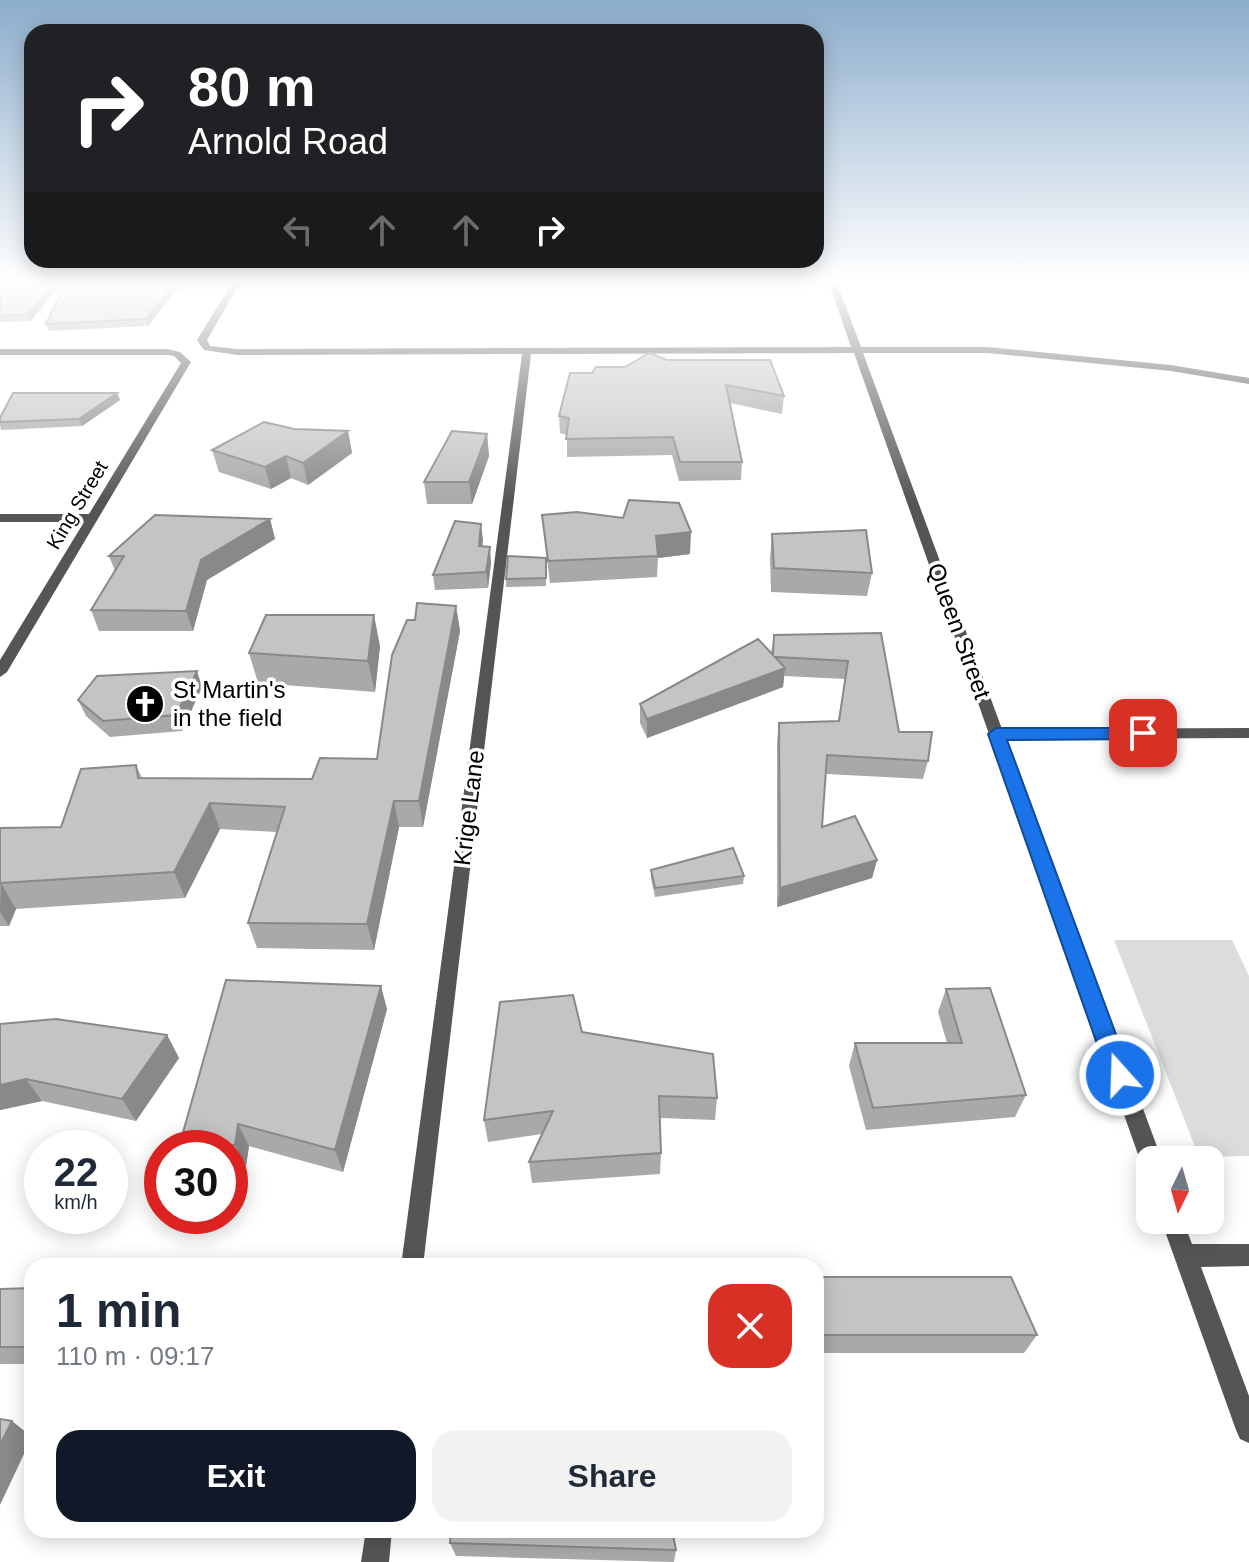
<!DOCTYPE html>
<meta charset="utf-8">
<style>
:root{--surface:#fff;--page:#f2f2f3;--text:#1f2937;--muted:#747a83;--accent:#111827}
body{margin:0;font-family:Helvetica,sans-serif;background:var(--page);color:var(--text);height:100vh;display:flex;flex-direction:column;font-size:30px;white-space:nowrap}
*{box-sizing:border-box;margin:0}
p{font-size:26px;color:var(--muted)}
.icon{flex:none;width:44px;height:44px;fill:none;stroke:currentColor;stroke-width:2;stroke-linecap:round;stroke-linejoin:round}
.map{position:relative;flex:1;overflow:hidden}
.sheet{position:absolute;left:24px;top:1258px;width:800px;height:280px;display:flex;flex-direction:column;background:var(--surface);border-radius:24px;box-shadow:0 4px 20px #0003}
.sheet>*{flex:none}
.top-card{position:absolute;left:24px;top:24px;width:800px;height:244px;border-radius:24px;box-shadow:0 4px 20px #0003;background:#202124;color:#fff;overflow:hidden}
.needle{width:52px;rotate:185deg}
.tools{position:absolute;left:1136px;top:1146px;display:grid;gap:16px}
.tools a{display:grid;place-items:center;width:88px;height:88px;border-radius:16px;background:var(--surface);box-shadow:0 4px 20px #0003;font-size:40px}
.speed{position:absolute;left:24px;top:1130px;display:flex;gap:16px;font-size:40px;font-weight:700;text-align:center}
.speed>*{display:grid;place-content:center;width:104px;height:104px;border-radius:50%;background:var(--surface);box-shadow:0 4px 20px #0003;line-height:1}
.speed small{font-size:20px;font-weight:400}
.speed .limit{border:12px solid #d22;background:#fff;color:#111}
.pin{position:absolute;display:grid;place-items:center;width:68px;height:68px;color:#fff;margin:-34px;border-radius:16px;box-shadow:0 4px 12px #0006}
.me{position:absolute;width:88px;margin:-44px;rotate:340deg;stroke-linejoin:round;filter:drop-shadow(0 0 6px #0008)}
.turn{display:flex;align-items:center;gap:28px;height:168px;padding:0 32px;font-size:36px}
.turn .icon{width:104px;height:104px;stroke-width:2.5}
.turn b{display:block;font-size:56px;line-height:68px}
.lanes{display:flex;align-items:center;height:76px;padding:0 32px;background:#0003;justify-content:center;gap:40px;direction:ltr}
.lanes .off{opacity:.35}
.round{display:grid;place-items:center;flex:none;width:84px;height:84px;border-radius:24px;background:var(--page)}
.overview{display:flex;align-items:center;justify-content:space-between;height:136px;padding:0 32px}
h1{font-size:48px;font-weight:700;line-height:60px}
.cta{display:flex;gap:16px;margin-top:auto;padding:16px 32px}
.cta a{flex:1;height:92px;border-radius:24px;background:var(--accent);color:#fff;font-size:32px;font-weight:700;line-height:92px;text-align:center}
.cta a+a{background:var(--page);color:var(--text)}
.map>svg:first-child{display:block}
.green{fill:#dcdcdc}
.lines{fill:none;stroke-linecap:round;stroke-linejoin:round}
.street{fill:#555;fill-rule:evenodd}
.wall{fill:#a9a9a9}
.shaded-wall{fill:#898989}
.building{fill:#c4c4c4;stroke:#898989;stroke-width:2}
.route{fill:#1a73e8;stroke:#114b97;stroke-width:2}
.labels{text-anchor:middle;stroke-width:7;stroke-linejoin:round;paint-order:stroke}
.far-street-label{font-size:20px;fill:#000;stroke:#fff}
.street-label{font-size:24px;fill:#000;stroke:#fff}
.poi-label{font-size:24px;fill:#000;stroke:#fff;text-anchor:start}
</style>
<div class="map">
<svg width="1249" height="1562" viewBox="0 0 1249 1562">
<rect width="100%" height="100%" fill="#fff"/>
<path class="green" d="M 1114,940 L 1232,940 L 1249,976 L 1249,1156 L 1199,1157 Z"/>
<g class="lines">
<path class="street" d="M 232,283 L 240,283 L 207,340 L 210,346 L 237,349 L 851,347 L 829,283 L 837,283 L 861,347 L 988,347 L 1171,365 L 1249,378 L 1249,384 L 1171,371 L 988,353 L 863,353 L 1002,729 L 1249,728 L 1249,738 L 1006,739 L 1162,1160 L 1150,1160 L 1150,1170 L 1143,1167 L 1140,1160 L 854,353 L 531,354 L 423,1266 L 401,1266 L 522,354 L 237,355 L 204,350 L 197,340 Z
M 0,349 L 167,349 L 180,352 L 191,362 L 7,672 L 0,677 L 0,660 L 84,522 L 0,522 L 0,514 L 89,514 L 181,363 L 174,356 L 167,355 L 0,355 Z
M 1161,1220 L 1183,1220 L 1192,1244 L 1249,1244 L 1249,1266 L 1201,1267 L 1249,1396 L 1249,1443 L 1240,1439 L 1236,1430 Z
M 366,1530 L 392,1530 L 389,1562 L 361,1562 Z"/>
</g>
<path class="wall" d="M 0,283 L 182,283 L 148,326 L 49,331 L 46,324 L 59,297 L 53,293 L 31,321 L 0,322 Z
M 667,360 L 784,396 L 782,414 L 730,403 L 742,462 L 741,480 L 679,481 L 672,455 L 567,457 L 567,435 L 560,433 L 559,416 L 592,373 Z
M 117,393 L 120,400 L 82,426 L 1,430 L 0,426 L 0,418 Z
M 294,429 L 348,431 L 352,453 L 308,485 L 291,478 L 271,489 L 219,472 L 212,450 Z
M 487,434 L 489,456 L 472,504 L 427,504 L 424,482 Z
M 542,515 L 690,554 L 658,558 L 657,577 L 550,583 Z
M 270,519 L 275,539 L 207,580 L 193,631 L 99,631 L 91,610 L 115,571 L 109,556 Z
M 481,524 L 482,547 L 491,563 L 488,588 L 435,590 L 433,575 Z
M 772,534 L 872,573 L 867,596 L 771,592 L 770,557 Z
M 546,558 L 546,586 L 506,587 L 506,579 Z
M 456,606 L 460,631 L 423,827 L 399,827 L 374,950 L 257,948 L 248,923 L 277,832 L 220,829 L 185,898 L 16,909 L 9,926 L 0,926 L 0,828 L 61,827 L 136,765 L 142,778 L 312,779 L 377,759 L 415,620 Z
M 881,633 L 899,732 L 928,761 L 923,779 L 826,774 L 822,827 L 877,860 L 872,878 L 777,907 L 777,742 L 779,723 L 838,721 L 845,679 L 784,676 L 783,687 L 647,738 L 640,723 L 640,704 L 771,653 L 774,635 Z
M 380,646 L 375,692 L 258,683 L 249,653 Z
M 202,687 L 182,731 L 110,737 L 86,716 L 78,700 Z
M 651,870 L 744,876 L 743,884 L 655,897 L 651,878 Z
M 946,989 L 1026,1095 L 1015,1117 L 866,1130 L 849,1066 L 855,1043 L 947,1043 L 938,1012 Z
M 387,1009 L 343,1172 L 249,1146 L 246,1166 L 230,1166 L 230,1148 L 184,1148 L 180,1143 Z
M 0,1024 L 167,1035 L 179,1058 L 136,1121 L 42,1101 L 0,1110 Z
M 582,1032 L 717,1098 L 715,1120 L 660,1118 L 661,1153 L 660,1174 L 532,1183 L 529,1162 L 542,1134 L 488,1142 L 484,1120 Z
M 816,1277 L 1037,1335 L 1024,1353 L 816,1353 Z
M 32,1288 L 32,1364 L 0,1364 L 0,1289 Z
M 450,1543 L 676,1550 L 674,1562 L 456,1556 Z"/>
<path class="shaded-wall" d="M 175,283 L 182,283 L 148,326 L 146,319 Z
M 50,287 L 53,293 L 31,321 L 28,314 Z
M 117,393 L 120,400 L 82,426 L 79,419 Z
M 348,431 L 352,453 L 308,485 L 303,463 Z
M 487,434 L 489,456 L 472,504 L 469,482 Z
M 286,456 L 291,478 L 271,489 L 265,467 Z
M 270,519 L 275,539 L 207,580 L 193,631 L 186,611 L 201,560 Z
M 481,524 L 483,540 L 481,562 L 479,546 Z
M 691,532 L 690,554 L 658,558 L 656,536 Z
M 490,547 L 491,563 L 488,588 L 486,572 Z
M 456,606 L 460,631 L 423,827 L 419,801 Z
M 374,615 L 380,646 L 375,692 L 368,661 Z
M 785,668 L 783,687 L 647,738 L 647,719 Z
M 197,671 L 202,687 L 182,731 L 176,715 Z
M 394,801 L 399,827 L 374,950 L 367,924 Z
M 210,803 L 220,829 L 185,898 L 174,872 Z
M 877,860 L 872,878 L 777,907 L 780,888 Z
M 1,883 L 16,909 L 9,926 L 0,912 Z
M 381,986 L 387,1009 L 343,1172 L 335,1150 Z
M 167,1035 L 179,1058 L 136,1121 L 122,1099 Z
M 26,1079 L 42,1101 L 0,1110 L 0,1085 Z
M 238,1124 L 249,1146 L 246,1166 L 235,1145 Z
M 12,1421 L 32,1437 L 0,1505 L 0,1445 Z"/>
<path class="building" d="M 0,283 L 175,283 L 146,319 L 46,324 L 61,293 L 50,287 L 28,314 L 0,316 Z
M 649,353 L 667,360 L 770,360 L 784,396 L 726,385 L 742,462 L 680,462 L 673,437 L 566,439 L 569,418 L 559,416 L 570,373 L 592,373 L 596,367 L 625,367 Z
M 13,393 L 117,393 L 79,419 L 0,422 L 0,418 Z
M 264,422 L 294,429 L 348,431 L 303,463 L 286,456 L 265,467 L 212,450 Z
M 452,431 L 487,434 L 469,482 L 424,482 Z
M 629,500 L 679,503 L 691,532 L 656,536 L 658,556 L 548,561 L 542,515 L 577,512 L 623,518 Z
M 155,515 L 270,519 L 201,560 L 186,611 L 91,610 L 124,556 L 109,556 Z
M 455,521 L 481,524 L 479,546 L 490,547 L 486,572 L 433,575 Z
M 866,530 L 872,573 L 774,568 L 772,534 Z
M 508,556 L 546,558 L 546,578 L 506,579 Z
M 417,603 L 456,606 L 419,801 L 394,801 L 367,924 L 248,923 L 285,807 L 210,803 L 174,872 L 1,883 L 0,884 L 0,828 L 61,827 L 81,769 L 136,765 L 138,778 L 312,779 L 320,758 L 377,759 L 392,655 L 407,620 L 415,620 Z
M 266,615 L 374,615 L 368,661 L 249,653 Z
M 881,633 L 899,732 L 932,732 L 928,761 L 827,755 L 822,827 L 855,816 L 877,860 L 780,888 L 779,723 L 839,721 L 848,661 L 775,657 L 785,668 L 647,719 L 640,704 L 758,639 L 773,655 L 774,635 Z
M 197,671 L 176,715 L 103,721 L 78,700 L 97,676 Z
M 733,848 L 744,876 L 655,888 L 651,870 Z
M 226,980 L 381,986 L 335,1150 L 238,1124 L 235,1145 L 180,1143 Z
M 990,988 L 1026,1095 L 873,1108 L 855,1043 L 962,1043 L 946,989 Z
M 573,995 L 582,1032 L 713,1054 L 717,1098 L 659,1096 L 661,1153 L 529,1162 L 553,1111 L 484,1120 L 500,1002 Z
M 56,1019 L 167,1035 L 122,1099 L 26,1079 L 0,1085 L 0,1024 Z
M 816,1277 L 1011,1277 L 1037,1335 L 816,1335 Z
M 32,1288 L 32,1347 L 0,1347 L 0,1289 Z
M 0,1419 L 12,1421 L 0,1445 Z
M 451,1530 L 672,1530 L 676,1550 L 450,1543 Z"/>
<linearGradient id="sky" x2="0" y2="1"><stop stop-color="#8cadcc"/><stop offset="0.56" stop-color="#fff"/><stop offset="1" stop-color="#fff" stop-opacity="0"/></linearGradient>
<rect width="1249" height="501" fill="url(#sky)"/>
<path class="route" d="M 996,728 L 1143,728 L 1152,733 L 1143,739 L 1007,740 L 1131,1075 L 1128,1082 L 1120,1085 L 1112,1082 L 1108,1075 L 988,734 Z"/>
<defs>
<g id="church-disc" transform="scale(2)"><circle r="9.5" fill="#000" stroke="#fff"/><path d="M-1.2-6h2.4v3.5h3.3v2.4h-3.3V6h-2.4V-.1h-3.3v-2.4h3.3Z" fill="#fff"/></g>
</defs>
<g fill-rule="evenodd">
<use href="#church-disc" x="145" y="704"/>
</g>
<g class="labels">
<g class="far-street-label">
<text transform="translate(77 505) rotate(-59)" y="7">King Street</text>
</g>
<g class="street-label">
<text transform="translate(959 631) rotate(70)" y="8">Queen Street</text>
<text transform="translate(469 808) rotate(-83)" y="8">Krige Lane</text>
</g>
<g class="poi-label">
<text x="173" y="698">St Martin's<tspan x="173" dy="28">in the field</tspan></text>
</g>
</g>
</svg>
<div class="tools">
<a><svg class="needle" viewBox="-14 -14 28 28"><path d="M0-13l5 13h-10z" fill="#e53935"/><path d="M0 13l5-13h-10z" fill="#747a83"/></svg></a>
</div>
<div class="speed"><div>22<small>km/h</small></div><div class="limit">30</div></div>
<div class="pin" style="left:1143px;top:733px;background:#d93025"><svg class="icon" aria-label="arrive" viewBox="0 0 24 24"><path d="M6 21V4h12l-3 4 3 4H6"/></svg></div>
<svg class="me" style="left:1120px;top:1075px" viewBox="-20 -20 40 40"><circle r="17" fill="#1a73e8" stroke="#fff" stroke-width="3"/><path d="M0-11L8 9 0 5-8 9z" fill="#fff"/></svg>
<div class="top-card">
<div class="turn"><svg class="icon" aria-label="right" viewBox="0 0 24 24"><path d="M7 20v-9h11M14 6l5 5-5 5"/></svg><div><b>80 m</b>Arnold Road</div></div>
<div class="lanes"><svg class="icon off" aria-label="left" viewBox="0 0 24 24"><path d="M17 20v-9H6M10 6l-5 5 5 5"/></svg><svg class="icon off" aria-label="ahead" viewBox="0 0 24 24"><path d="M12 20V5M6 11l6-6 6 6"/></svg><svg class="icon off" aria-label="ahead" viewBox="0 0 24 24"><path d="M12 20V5M6 11l6-6 6 6"/></svg><svg class="icon" aria-label="right" viewBox="0 0 24 24"><path d="M7 20v-9h11M14 6l5 5-5 5"/></svg></div>
</div>
<section class="sheet">
<div class="overview"><div><h1>1 min</h1><p>110 m · 09:17</p></div><a class="round" style="background:#d93025;color:#fff"><svg class="icon" aria-label="close" viewBox="0 0 24 24"><path d="M6 6l12 12M18 6L6 18"/></svg></a></div>
<div class="cta"><a>Exit</a><a>Share</a></div>
</section>
</div>
